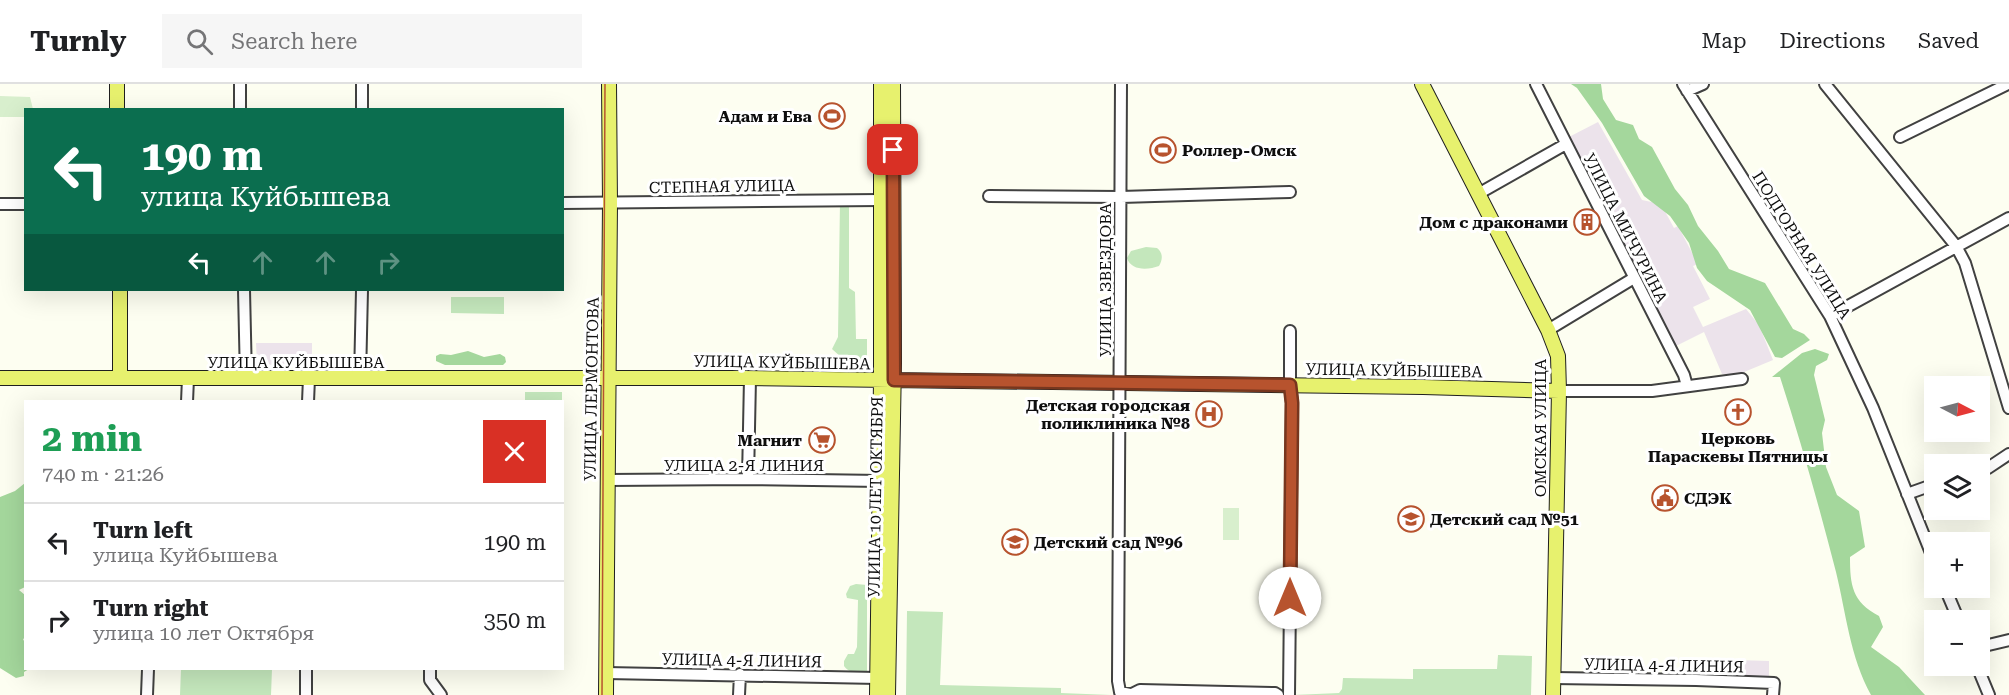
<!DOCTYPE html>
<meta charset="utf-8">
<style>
:root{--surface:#fff;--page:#f6f6f6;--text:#202124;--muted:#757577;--line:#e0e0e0}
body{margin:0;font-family:"Roboto Serif",serif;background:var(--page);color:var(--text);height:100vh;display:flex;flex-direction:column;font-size:22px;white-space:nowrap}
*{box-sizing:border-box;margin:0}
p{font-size:20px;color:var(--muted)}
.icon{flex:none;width:33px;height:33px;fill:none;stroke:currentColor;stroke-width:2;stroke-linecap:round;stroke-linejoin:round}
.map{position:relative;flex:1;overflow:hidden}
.drawer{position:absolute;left:24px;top:316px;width:540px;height:270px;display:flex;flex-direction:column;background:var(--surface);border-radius:0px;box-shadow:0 6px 24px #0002}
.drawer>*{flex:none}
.banner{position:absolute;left:24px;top:24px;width:540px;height:183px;border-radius:0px;box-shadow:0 6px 24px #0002;background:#0b6e4f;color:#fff;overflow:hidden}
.needle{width:39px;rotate:96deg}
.controls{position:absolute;left:1924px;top:292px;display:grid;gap:12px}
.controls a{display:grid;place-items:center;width:66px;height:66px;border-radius:0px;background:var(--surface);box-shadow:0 6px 24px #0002;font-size:30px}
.pin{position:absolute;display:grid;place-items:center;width:51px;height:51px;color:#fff;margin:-26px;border-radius:12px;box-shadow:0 3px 9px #0006}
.me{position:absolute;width:66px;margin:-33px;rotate:0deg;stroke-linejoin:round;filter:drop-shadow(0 0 4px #0008)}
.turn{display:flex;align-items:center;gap:21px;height:126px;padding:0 18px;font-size:27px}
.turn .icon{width:78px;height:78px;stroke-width:2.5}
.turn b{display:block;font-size:42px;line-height:51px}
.lanes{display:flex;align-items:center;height:57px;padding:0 18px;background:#0003;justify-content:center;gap:30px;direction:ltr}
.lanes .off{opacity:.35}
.round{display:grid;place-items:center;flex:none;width:63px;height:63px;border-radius:0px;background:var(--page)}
.head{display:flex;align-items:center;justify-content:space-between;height:102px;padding:0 18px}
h1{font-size:36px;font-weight:700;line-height:45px;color:#1e9e55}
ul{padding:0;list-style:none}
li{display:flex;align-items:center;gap:18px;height:78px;padding:0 18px;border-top:2px solid var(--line)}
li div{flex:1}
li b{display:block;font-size:22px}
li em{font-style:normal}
header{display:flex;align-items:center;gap:36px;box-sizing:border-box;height:84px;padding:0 30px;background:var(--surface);border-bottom:2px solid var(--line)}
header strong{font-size:28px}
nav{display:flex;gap:33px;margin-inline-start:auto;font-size:21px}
.search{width:420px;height:54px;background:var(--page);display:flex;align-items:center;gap:15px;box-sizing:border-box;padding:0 21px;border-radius:0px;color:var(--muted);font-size:22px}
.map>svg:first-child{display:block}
.industrial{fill:#ece3eb}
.green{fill:#c4e7bc}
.forest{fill:#a4d79c}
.pitch{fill:#d8efcd}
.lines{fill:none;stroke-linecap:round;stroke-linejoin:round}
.minor-casing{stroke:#414141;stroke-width:14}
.major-casing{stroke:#1f1f1f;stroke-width:16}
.minor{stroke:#fff;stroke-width:10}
.major{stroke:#e7f16e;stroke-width:14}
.tram{stroke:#b7532e;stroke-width:1.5}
.route-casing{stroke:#77361e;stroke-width:15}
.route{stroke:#b7532e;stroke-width:10}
.labels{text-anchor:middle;stroke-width:6;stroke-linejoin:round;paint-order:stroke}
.poi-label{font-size:16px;font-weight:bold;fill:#0e0e0e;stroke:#fff;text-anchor:end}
.street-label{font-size:16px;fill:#0e0e0e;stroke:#fff}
</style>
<header>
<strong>Turnly</strong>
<div class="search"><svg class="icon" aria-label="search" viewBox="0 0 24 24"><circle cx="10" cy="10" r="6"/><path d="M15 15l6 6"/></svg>Search here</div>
<nav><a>Map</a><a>Directions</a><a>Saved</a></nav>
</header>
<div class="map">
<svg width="2009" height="611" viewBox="0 0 2009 611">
<rect width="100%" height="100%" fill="#fdfef1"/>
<path class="industrial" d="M 1598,38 L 1642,116 L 1661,120 L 1674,144 L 1678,142 L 1698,180 L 1693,182 L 1710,215 L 1693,223 L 1703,243 L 1746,225 L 1759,241 L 1773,276 L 1737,291 L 1722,290 L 1704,248 L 1676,262 L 1567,54 Z
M 312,259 L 312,280 L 257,281 L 256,259 Z
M 1704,575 L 1769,577 L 1769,593 L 1703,590 Z"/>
<path class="green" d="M 840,118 L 845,119 L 849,123 L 849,204 L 855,208 L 856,255 L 867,255 L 867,282 L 852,283 L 832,265 L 838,253 Z
M 1146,163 L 1157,164 C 1163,169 1163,175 1159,182 C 1148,186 1131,187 1127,174 L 1131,167 Z
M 451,213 L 504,213 L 504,230 L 451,229 Z
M 525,308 L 562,308 L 562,318 L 525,318 Z
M 856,500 L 867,501 L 867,589 C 857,589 850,590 844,582 L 844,577 L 848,570 L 854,570 L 857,563 L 858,516 L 847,514 L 846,510 L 850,502 Z
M 907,527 L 943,528 L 940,601 L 1061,604 L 1061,609 L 1111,611 L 906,611 Z
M 1498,571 L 1532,572 L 1531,611 L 1293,611 L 1339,609 L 1342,605 L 1343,594 L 1413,595 L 1413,585 L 1497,585 Z
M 181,585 L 272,585 L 271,611 L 180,611 Z"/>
<path class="forest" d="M 1571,0 L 1601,0 L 1603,15 L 1616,36 L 1633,41 L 1639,55 L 1652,63 L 1675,105 L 1688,121 L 1698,142 L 1718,167 L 1729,185 L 1765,199 L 1793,245 L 1804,250 L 1810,256 L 1782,274 L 1775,273 L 1750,226 L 1707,197 L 1697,184 L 1689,159 L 1670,132 L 1644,112 L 1602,39 L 1577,4 Z
M 1815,265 L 1829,270 L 1827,276 L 1816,282 L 1814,291 L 1825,336 L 1822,349 L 1826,383 L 1837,411 L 1859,427 L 1865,463 L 1850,473 C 1850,501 1852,518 1879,532 L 1883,543 L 1871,563 L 1899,583 L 1925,611 L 1871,611 C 1850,573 1846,529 1836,488 C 1819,422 1801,358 1780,293 L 1772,293 L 1802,269 Z
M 468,267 L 484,273 L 500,270 L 505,273 L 506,278 L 503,281 L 445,281 L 436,277 L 436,272 L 440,270 L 451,271 Z
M 25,399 L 25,503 L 19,506 L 25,511 L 24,522 L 25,525 L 25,554 L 23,555 L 25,559 L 26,585 L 29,585 L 24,588 L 24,592 L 16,594 L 0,584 L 0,413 L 15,407 Z"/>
<path class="pitch" d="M 0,12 L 30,13 L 33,25 L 26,26 L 25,33 L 0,33 Z
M 1223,424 L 1239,424 L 1239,456 L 1223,456 Z"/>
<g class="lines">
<g class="minor-casing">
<path id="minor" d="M 240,0 L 240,26
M 362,0 L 362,26
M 1121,0 L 1118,597 L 1120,608 L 1135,611
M 1536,0 L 1684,291 L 1687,302
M 1683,0 L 1830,232 L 1873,324 L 1935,479
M 1825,0 L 1956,162 L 1965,179 L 2009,324
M 1687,7 L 1703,0
M 1900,53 L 2008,0
M 1478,110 L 1566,60
M 989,112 L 1121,113 L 1290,108
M 562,119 L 881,116
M 0,120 L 26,120
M 244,206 L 246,295
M 1830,232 L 2009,134
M 1548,246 L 1634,194
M 360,294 L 362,206
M 1559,307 L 1652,307 L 1742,295
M 187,318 L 188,294
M 308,318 L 309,294
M 1980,387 L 1988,384 L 2009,370
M 748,395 L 750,294
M 607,396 L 748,395 L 881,397
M 1907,410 L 1935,400
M 1945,504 L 1959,537
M 1980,563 L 2009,556
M 1977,582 L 1989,611
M 430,585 L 430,596 L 441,611
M 606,589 L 878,594
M 1553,594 L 1696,596 L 1774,599 L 1773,611
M 1132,610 L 1140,606 L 1275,609 L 1278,611
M 147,611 L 148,585
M 306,611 L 306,585
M 739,611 L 740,590
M 1289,611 L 1292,319 L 1290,301 L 1290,247"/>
</g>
<g class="major-casing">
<path id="major" d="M 117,0 L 117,26
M 1422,0 L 1548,246 L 1558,272 L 1559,307 L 1553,611
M 120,206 L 120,294
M 0,294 L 744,294 L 1423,303 L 1559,307
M 606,611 L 610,119 L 609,0
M 877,611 L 881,296 L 881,0
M 888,611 L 894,279 L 893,0"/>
</g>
<use href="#minor" class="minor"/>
<use href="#major" class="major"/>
<path class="tram" d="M 602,611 L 605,0"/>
</g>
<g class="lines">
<g class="route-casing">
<path id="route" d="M 893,66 L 894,296 L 1290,301 L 1292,319 L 1290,514"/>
</g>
<use href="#route" class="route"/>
</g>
<defs>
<g id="stadium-ring" transform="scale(1.35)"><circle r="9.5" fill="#fff" stroke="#b7532e" stroke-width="1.5"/><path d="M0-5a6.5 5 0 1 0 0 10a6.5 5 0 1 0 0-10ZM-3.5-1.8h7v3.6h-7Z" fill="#b7532e"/></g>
<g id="building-ring" transform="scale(1.35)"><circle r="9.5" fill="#fff" stroke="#b7532e" stroke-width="1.5"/><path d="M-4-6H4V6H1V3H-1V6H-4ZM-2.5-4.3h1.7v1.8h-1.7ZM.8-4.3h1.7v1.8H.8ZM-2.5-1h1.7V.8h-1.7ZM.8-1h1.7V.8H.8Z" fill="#b7532e"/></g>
<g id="church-ring" transform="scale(1.35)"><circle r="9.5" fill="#fff" stroke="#b7532e" stroke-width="1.5"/><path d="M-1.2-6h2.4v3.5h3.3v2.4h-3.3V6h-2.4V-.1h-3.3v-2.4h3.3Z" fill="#b7532e"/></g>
<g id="hospital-ring" transform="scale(1.35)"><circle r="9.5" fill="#fff" stroke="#b7532e" stroke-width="1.5"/><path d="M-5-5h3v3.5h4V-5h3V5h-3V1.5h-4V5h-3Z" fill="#b7532e"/></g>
<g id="supermarket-ring" transform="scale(1.35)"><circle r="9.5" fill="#fff" stroke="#b7532e" stroke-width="1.5"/><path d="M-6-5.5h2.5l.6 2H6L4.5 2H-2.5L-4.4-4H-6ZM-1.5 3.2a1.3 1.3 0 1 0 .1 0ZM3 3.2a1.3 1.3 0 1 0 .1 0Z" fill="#b7532e"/></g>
<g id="civic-ring" transform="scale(1.35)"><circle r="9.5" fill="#fff" stroke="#b7532e" stroke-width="1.5"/><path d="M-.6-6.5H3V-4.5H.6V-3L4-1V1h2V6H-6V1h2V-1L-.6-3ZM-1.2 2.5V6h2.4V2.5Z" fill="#b7532e"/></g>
<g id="school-ring" transform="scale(1.35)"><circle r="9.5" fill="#fff" stroke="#b7532e" stroke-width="1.5"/><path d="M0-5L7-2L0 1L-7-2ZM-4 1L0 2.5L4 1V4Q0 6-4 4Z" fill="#b7532e"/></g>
</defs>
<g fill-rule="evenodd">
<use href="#stadium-ring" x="832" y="32"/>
<use href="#stadium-ring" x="1163" y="66"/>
<use href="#building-ring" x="1587" y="138"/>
<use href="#church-ring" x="1738" y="328"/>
<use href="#hospital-ring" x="1209" y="330"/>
<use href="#supermarket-ring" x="822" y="356"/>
<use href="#civic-ring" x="1665" y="414"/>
<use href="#school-ring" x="1411" y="435"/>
<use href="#school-ring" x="1015" y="458"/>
</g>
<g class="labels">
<g class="poi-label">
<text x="812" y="38">Адам и Ева</text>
<text x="1182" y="72" text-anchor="start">Роллер-Омск</text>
<text x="1568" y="144">Дом с драконами</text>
<text x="1190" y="327">Детская городская<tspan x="1190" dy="18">поликлиника №8</tspan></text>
<text x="1738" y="360" text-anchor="middle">Церковь<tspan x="1738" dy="18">Параскевы Пятницы</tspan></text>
<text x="802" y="362">Магнит</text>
<text x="1684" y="420" text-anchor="start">СДЭК</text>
<text x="1430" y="441" text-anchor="start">Детский сад №51</text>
<text x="1034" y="464" text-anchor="start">Детский сад №96</text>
</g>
<g class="street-label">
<text transform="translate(722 102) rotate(-1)" y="6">СТЕПНАЯ УЛИЦА</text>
<text transform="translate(1626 144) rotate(63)" y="6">УЛИЦА МИЧУРИНА</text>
<text transform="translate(1802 161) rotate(58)" y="6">ПОДГОРНАЯ УЛИЦА</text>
<text transform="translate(1105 196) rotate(-90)" y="6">УЛИЦА ЗВЕЗДОВА</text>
<text x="296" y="284">УЛИЦА КУЙБЫШЕВА</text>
<text transform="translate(782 278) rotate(1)" y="6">УЛИЦА КУЙБЫШЕВА</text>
<text transform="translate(1394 286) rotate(1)" y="6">УЛИЦА КУЙБЫШЕВА</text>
<text transform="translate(591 305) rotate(-89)" y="6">УЛИЦА ЛЕРМОНТОВА</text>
<text transform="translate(1540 344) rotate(-90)" y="6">ОМСКАЯ УЛИЦА</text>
<text x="744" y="387">УЛИЦА 2-Я ЛИНИЯ</text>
<text transform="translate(875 413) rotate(-89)" y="6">УЛИЦА 10 ЛЕТ ОКТЯБРЯ</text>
<text transform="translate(742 576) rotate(1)" y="6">УЛИЦА 4-Я ЛИНИЯ</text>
<text transform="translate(1664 581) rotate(1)" y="6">УЛИЦА 4-Я ЛИНИЯ</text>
</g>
</g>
</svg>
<div class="controls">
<a><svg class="needle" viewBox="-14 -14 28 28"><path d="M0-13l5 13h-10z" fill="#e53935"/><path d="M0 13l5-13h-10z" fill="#757577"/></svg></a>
<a><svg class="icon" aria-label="layers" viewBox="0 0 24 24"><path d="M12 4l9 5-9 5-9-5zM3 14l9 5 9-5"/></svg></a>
<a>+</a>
<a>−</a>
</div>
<div class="pin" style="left:893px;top:66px;background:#d93025"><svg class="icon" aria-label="arrive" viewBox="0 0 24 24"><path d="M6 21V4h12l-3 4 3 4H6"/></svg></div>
<svg class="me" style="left:1290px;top:514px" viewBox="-20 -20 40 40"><circle r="19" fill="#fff"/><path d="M0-13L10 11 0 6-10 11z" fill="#b7532e"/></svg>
<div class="banner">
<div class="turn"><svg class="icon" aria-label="left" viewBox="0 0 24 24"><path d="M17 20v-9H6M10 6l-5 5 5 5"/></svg><div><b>190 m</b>улица Куйбышева</div></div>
<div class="lanes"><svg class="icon" aria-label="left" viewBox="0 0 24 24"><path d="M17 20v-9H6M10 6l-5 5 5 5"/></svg><svg class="icon off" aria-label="ahead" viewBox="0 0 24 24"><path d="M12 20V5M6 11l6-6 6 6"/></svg><svg class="icon off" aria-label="ahead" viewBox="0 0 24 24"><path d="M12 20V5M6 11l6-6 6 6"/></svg><svg class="icon off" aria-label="right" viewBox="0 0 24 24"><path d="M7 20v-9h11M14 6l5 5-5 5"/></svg></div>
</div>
<section class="drawer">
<div class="head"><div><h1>2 min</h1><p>740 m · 21:26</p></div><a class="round" style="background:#d93025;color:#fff"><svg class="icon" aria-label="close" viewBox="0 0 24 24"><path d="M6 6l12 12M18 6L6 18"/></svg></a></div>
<ul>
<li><svg class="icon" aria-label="left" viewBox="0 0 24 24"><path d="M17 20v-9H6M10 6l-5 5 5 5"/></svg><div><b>Turn left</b><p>улица Куйбышева</p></div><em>190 m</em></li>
<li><svg class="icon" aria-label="right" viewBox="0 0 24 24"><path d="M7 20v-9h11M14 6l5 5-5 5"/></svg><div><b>Turn right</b><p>улица 10 лет Октября</p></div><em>350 m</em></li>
</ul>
</section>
</div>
